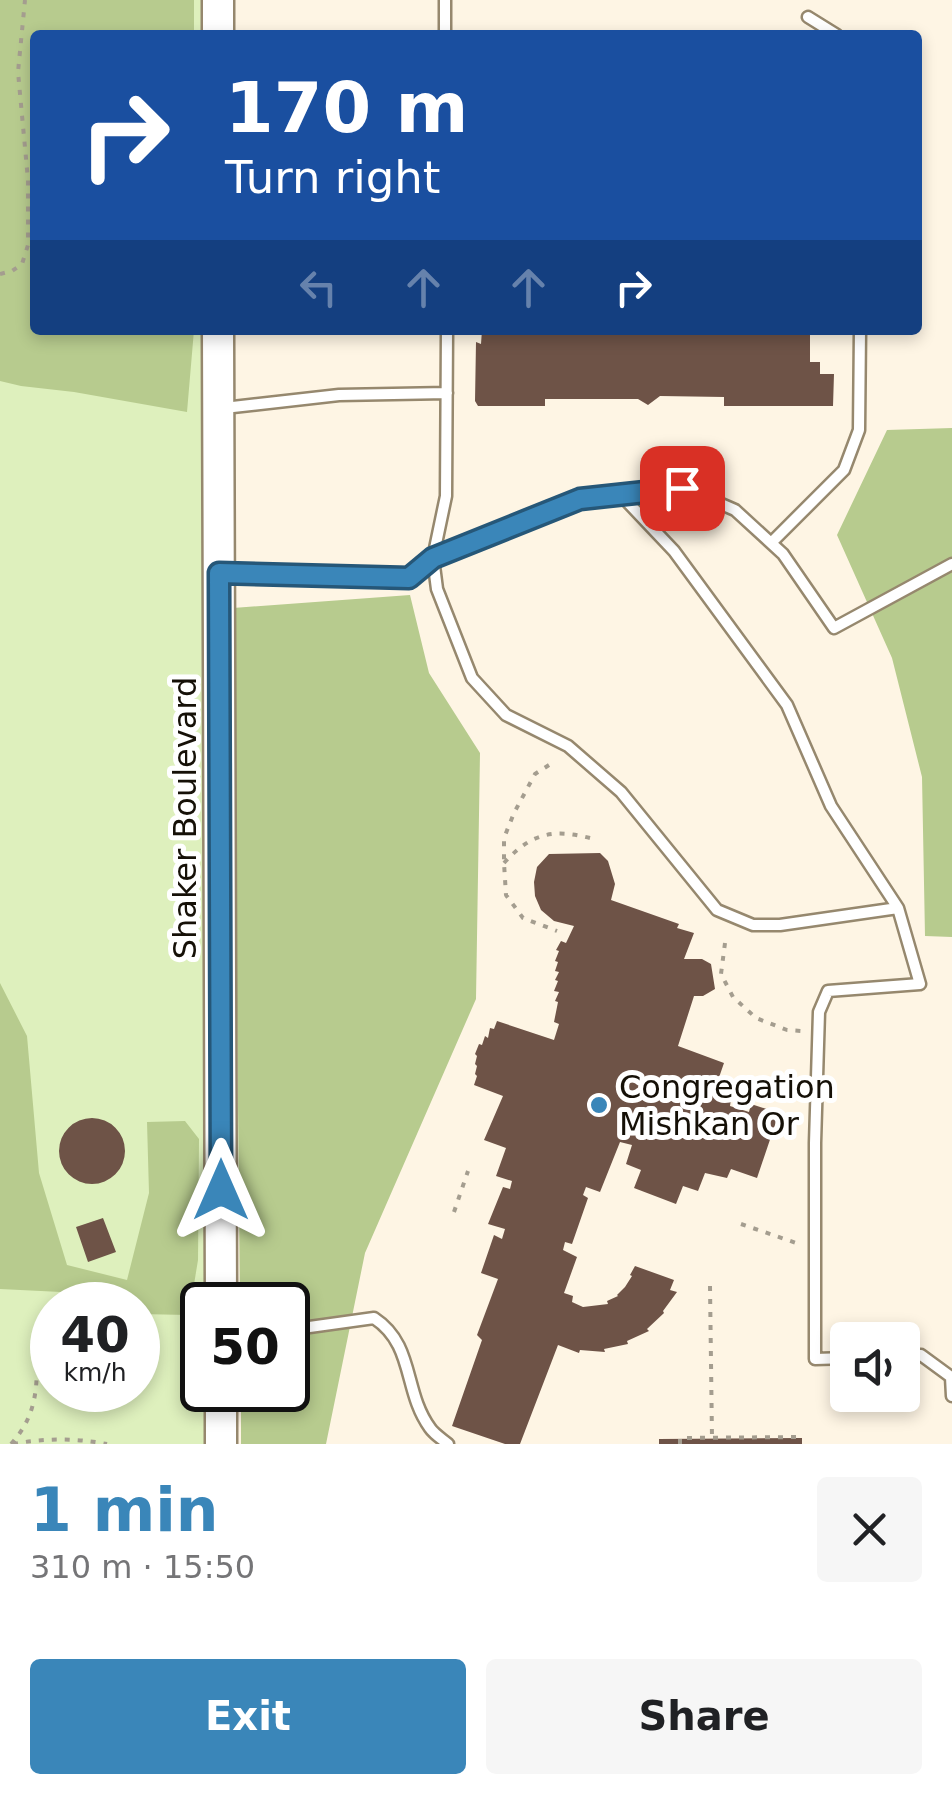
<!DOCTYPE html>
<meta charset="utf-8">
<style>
:root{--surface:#fff;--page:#f6f6f6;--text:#202124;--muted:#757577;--accent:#3a86b9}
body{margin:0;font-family:"DejaVu Sans",sans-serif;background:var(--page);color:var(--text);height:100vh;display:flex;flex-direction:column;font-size:38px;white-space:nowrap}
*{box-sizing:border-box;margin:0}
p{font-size:32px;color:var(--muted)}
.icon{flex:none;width:55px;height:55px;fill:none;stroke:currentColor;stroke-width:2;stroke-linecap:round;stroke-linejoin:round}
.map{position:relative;height:1444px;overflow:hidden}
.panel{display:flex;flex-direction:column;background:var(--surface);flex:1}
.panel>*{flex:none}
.hud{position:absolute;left:30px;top:30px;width:892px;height:305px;border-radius:10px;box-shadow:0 5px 15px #0003;background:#1a4fa0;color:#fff;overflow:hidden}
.controls{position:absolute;left:830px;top:1322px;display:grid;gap:20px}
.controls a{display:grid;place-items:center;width:90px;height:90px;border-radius:10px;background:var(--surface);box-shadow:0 5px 15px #0003;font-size:50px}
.speed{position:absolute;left:30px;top:1282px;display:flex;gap:20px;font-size:50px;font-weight:700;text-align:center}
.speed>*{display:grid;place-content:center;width:130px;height:130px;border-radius:50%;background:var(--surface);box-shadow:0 5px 15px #0003;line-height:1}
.speed small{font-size:25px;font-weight:400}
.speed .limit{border:5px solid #111;border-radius:15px;background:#fff;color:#111}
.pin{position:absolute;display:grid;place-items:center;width:85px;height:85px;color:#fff;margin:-42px;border-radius:20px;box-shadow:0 5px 15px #0006}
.me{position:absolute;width:110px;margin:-55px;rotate:0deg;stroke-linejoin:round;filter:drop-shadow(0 0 8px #0008)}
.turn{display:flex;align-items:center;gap:35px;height:210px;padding:0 30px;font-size:45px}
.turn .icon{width:130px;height:130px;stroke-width:2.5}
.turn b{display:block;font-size:70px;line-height:85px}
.lanes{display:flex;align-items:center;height:95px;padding:0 30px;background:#0003;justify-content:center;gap:50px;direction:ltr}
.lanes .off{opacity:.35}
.round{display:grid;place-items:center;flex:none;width:105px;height:105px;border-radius:10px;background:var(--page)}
.summary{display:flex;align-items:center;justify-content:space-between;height:170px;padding:0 30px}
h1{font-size:60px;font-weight:600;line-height:75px;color:var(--accent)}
.cta{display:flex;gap:20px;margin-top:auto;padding:20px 30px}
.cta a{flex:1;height:115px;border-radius:10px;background:var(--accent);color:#fff;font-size:40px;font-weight:600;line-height:115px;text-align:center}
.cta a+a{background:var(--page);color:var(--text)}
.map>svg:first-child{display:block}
.green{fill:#def0bd;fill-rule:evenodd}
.forest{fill:#b7cb8e}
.building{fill:#6e5347}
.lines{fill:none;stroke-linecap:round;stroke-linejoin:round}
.lane-casing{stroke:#96886e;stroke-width:15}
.secondary-casing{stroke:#96886e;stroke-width:35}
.path{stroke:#a49d8f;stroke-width:4;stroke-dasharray:5 8;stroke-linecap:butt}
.lane{stroke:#fff;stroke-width:10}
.secondary{stroke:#fff;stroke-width:30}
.route-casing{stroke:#265778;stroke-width:25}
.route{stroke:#3a86b9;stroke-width:18}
.poi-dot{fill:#3a86b9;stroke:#fff;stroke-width:4}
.labels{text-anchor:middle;stroke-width:10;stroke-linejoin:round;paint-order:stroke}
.street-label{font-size:32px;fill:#151007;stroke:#fff}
.poi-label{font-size:32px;fill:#151007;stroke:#fff;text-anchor:start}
</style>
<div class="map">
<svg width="952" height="1444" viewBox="0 0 952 1444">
<rect width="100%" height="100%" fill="#fef5e4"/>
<path class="green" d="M 0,0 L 209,0 L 209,35 L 35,35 L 35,330 L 209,330 L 213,1305 L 202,1305 L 202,1390 L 214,1390 L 214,1444 L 0,1444 ZM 52,1305 L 138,1305 L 138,1390 L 52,1390 Z"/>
<path class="forest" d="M 0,0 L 194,0 L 194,35 L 35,35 L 35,330 L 194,330 L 187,412 L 74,392 L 21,386 L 0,381 Z
M 952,428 L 952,937 L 925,936 L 922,777 L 892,658 L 837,535 L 887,430 Z
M 410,595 L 429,673 L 480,753 L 476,999 L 365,1253 L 326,1444 L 241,1444 L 241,1390 L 288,1390 L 288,1305 L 240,1305 L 233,608 Z
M 0,983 L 27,1036 L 39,1173 L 67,1265 L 127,1280 L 149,1193 L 147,1122 L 185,1121 L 199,1139 L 198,1260 L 189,1315 L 138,1314 L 138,1305 L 104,1305 L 61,1292 L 0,1289 Z"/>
<path class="building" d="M 482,330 L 810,330 L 810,362 L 820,362 L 820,374 L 834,374 L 833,406 L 724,406 L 724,397 L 660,396 L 648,405 L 638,399 L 545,399 L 545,406 L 478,406 L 475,401 L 476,342 L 481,344 Z
M 600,853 L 608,861 L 615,884 L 611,900 L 679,924 L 677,928 L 694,933 L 684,959 L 702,959 L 711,964 L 715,989 L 703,996 L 694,996 L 678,1046 L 724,1063 L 715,1089 L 712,1088 L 711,1094 L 731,1099 L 730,1106 L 749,1112 L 751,1104 L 779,1113 L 757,1178 L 731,1169 L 727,1178 L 705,1173 L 698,1191 L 683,1186 L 676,1204 L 634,1188 L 641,1170 L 626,1164 L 632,1145 L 620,1142 L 600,1192 L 586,1187 L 583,1195 L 588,1198 L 572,1244 L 565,1242 L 563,1250 L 577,1257 L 564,1293 L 573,1296 L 572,1302 L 583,1307 L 608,1304 L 607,1301 L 618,1296 L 617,1295 L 625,1287 L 632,1276 L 630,1275 L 635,1266 L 674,1280 L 670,1290 L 677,1292 L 663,1311 L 664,1313 L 647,1329 L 649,1331 L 627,1341 L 628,1344 L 604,1349 L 605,1352 L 580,1350 L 579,1353 L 558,1345 L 520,1444 L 505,1444 L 452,1426 L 482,1340 L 477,1335 L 498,1279 L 481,1273 L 494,1235 L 502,1239 L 505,1229 L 488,1224 L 503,1187 L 510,1189 L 512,1181 L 496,1176 L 506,1148 L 484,1140 L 503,1096 L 474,1085 L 477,1076 L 475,1074 L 477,1066 L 475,1064 L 477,1056 L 475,1054 L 479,1044 L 482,1045 L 485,1036 L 488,1038 L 490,1028 L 494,1029 L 497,1021 L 554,1040 L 559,1024 L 554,1022 L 558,1002 L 555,1001 L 559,992 L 554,991 L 558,981 L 555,980 L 559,972 L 555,971 L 558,962 L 555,961 L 559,951 L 556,950 L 561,941 L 566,943 L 574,926 L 554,921 L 541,910 L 535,896 L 534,882 L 537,867 L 549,854 Z
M59 1151a33 33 0 1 1 66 0a33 33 0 1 1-66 0Z
M 103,1218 L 116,1252 L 88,1262 L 76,1227 Z
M 802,1438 L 802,1444 L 659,1444 L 659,1439 Z"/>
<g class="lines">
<g class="lane-casing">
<path id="lane" d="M 445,0 L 445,35
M 808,17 L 837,35
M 224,408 L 339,395 L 447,393
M 620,494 L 674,551 L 787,705 L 831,806 L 898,908 L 920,984 L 828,991 L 819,1012 L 815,1143 L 815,1359 L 848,1358
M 771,543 L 844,470 L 859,430 L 860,330
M 220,573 L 409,578 L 433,558 L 446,496 L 447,330
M 898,908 L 780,925 L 753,925 L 717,910 L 621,792 L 568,746 L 506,715 L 472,678 L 437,589 L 433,558 L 581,499 L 682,487 L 735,510 L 783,554 L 834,628 L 952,564
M 288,1330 L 374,1318 C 415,1345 403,1391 430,1428 C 434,1434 442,1439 448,1444
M 902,1356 L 921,1355 L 951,1377 L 952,1396"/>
</g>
<g class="secondary-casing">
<path id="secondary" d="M 218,0 L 218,35
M 218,330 L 221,1305
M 221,1390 L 221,1444"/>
</g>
<path class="path" d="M 0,274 L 12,271 L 22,264 L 28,245 L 28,180 L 18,72 L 25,0
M 549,765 L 535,774 L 514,813 L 504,838 L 504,863 L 506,895 L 523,918 L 557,931
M 504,863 C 533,831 556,828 597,840
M 725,943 L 721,974 L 733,997 L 756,1018 L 787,1030 L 802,1031
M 454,1212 L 468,1171
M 741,1224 L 799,1244
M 710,1286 L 712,1438
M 11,1444 C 39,1413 37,1384 37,1344
M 13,1444 C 45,1438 75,1438 107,1444
M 680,1444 L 680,1438 L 799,1437"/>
<use href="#lane" class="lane"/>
<use href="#secondary" class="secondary"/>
</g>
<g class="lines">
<g class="route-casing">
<path id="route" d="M 221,1190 L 219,573 L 409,578 L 433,558 L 580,499 L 682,488"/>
</g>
<use href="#route" class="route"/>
</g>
<circle class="poi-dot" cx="599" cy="1105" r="10"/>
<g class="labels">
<g class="street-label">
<text transform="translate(185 818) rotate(-90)" y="11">Shaker Boulevard</text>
</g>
<g class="poi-label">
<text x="619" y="1098">Congregation<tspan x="619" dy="37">Mishkan Or</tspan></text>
</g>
</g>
</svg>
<div class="controls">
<a><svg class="icon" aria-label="sound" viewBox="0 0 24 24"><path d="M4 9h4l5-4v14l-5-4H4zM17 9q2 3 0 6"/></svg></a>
</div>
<div class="speed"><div>40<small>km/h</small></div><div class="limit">50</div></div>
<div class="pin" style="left:682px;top:488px;background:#d93025"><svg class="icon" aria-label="arrive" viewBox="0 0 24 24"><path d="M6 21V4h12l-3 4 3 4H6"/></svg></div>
<svg class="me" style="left:221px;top:1190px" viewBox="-20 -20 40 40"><path d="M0-17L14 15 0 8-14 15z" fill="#3a86b9" stroke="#fff" stroke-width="4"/></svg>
<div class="hud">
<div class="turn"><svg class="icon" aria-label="right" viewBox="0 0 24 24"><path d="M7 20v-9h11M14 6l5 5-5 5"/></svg><div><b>170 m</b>Turn right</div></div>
<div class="lanes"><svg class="icon off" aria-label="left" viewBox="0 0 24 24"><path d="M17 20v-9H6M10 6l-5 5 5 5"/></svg><svg class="icon off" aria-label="ahead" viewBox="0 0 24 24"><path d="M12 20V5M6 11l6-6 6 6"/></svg><svg class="icon off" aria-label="ahead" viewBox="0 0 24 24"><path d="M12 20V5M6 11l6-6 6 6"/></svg><svg class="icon" aria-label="right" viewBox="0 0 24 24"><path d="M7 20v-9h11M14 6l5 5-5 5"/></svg></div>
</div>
</div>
<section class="panel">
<div class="summary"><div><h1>1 min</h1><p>310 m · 15:50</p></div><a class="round"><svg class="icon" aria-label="close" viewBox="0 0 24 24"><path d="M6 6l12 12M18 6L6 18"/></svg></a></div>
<div class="cta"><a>Exit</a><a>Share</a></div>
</section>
